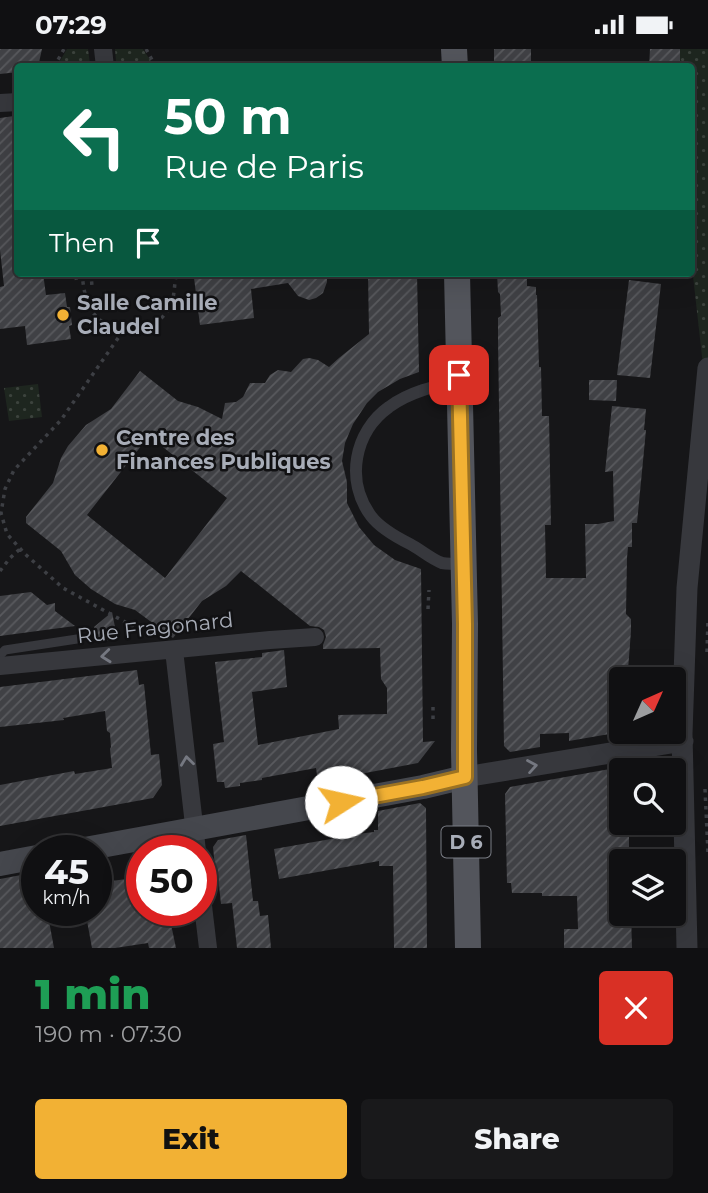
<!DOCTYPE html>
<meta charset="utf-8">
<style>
:root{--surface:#101012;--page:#19191b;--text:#f1f3f6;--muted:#9c9d9f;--line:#303032;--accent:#f2b134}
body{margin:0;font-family:Montserrat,sans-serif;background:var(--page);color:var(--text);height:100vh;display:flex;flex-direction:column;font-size:26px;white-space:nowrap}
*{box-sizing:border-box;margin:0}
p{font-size:23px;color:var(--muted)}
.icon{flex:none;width:38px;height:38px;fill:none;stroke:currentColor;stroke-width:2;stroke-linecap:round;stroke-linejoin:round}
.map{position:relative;height:899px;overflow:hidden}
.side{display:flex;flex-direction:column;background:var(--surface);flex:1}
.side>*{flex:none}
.banner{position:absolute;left:14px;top:14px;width:681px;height:214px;border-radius:7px;box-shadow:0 7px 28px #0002,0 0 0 2px var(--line);background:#0b6e4f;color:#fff;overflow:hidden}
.needle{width:46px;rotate:45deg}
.fabs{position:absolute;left:609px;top:618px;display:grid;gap:14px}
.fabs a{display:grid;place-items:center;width:77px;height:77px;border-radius:7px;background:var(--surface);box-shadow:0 7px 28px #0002,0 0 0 2px var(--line);font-size:35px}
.speed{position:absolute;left:21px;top:786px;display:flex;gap:14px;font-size:35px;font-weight:700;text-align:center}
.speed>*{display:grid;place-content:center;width:91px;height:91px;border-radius:50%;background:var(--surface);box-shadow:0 7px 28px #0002,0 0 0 2px var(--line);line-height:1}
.speed small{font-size:18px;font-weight:400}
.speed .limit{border:10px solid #d22;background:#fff;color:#111}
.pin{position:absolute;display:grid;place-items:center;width:60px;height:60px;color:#fff;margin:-30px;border-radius:14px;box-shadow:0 4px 10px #0006}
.me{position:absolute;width:77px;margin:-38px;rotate:80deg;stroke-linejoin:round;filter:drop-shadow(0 0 5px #0008)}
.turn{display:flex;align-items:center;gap:24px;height:147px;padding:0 35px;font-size:32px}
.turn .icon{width:91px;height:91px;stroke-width:2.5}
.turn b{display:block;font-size:49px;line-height:60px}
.then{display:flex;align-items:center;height:66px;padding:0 35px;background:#0003;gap:14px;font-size:26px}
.round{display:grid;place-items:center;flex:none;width:74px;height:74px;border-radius:7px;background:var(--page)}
.head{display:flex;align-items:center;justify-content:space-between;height:119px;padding:0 35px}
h1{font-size:42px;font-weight:800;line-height:52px;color:#1e9e55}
.cta{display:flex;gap:14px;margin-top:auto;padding:14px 35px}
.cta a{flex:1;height:80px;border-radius:7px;background:var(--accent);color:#111;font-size:28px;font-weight:800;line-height:80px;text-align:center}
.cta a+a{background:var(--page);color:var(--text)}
.status{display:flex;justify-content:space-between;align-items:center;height:49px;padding:0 35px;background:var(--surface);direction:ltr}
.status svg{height:19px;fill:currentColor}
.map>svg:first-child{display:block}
.grass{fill:url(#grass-dots)}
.building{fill:url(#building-hatch);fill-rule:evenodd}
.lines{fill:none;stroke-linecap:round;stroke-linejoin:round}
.path{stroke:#3d3f44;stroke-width:3.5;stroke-dasharray:3.5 5;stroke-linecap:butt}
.service{stroke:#37383d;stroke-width:9}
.pedestrian{stroke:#37383d;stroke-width:12}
.minor{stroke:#37383d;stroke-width:18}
.tertiary{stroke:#37383d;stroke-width:21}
.secondary{stroke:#45474d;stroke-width:24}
.primary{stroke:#53555c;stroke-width:26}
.oneway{stroke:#757881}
.route-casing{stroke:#9d7322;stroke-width:18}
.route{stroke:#f2b134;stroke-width:12}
.poi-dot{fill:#f2b134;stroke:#111113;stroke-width:2.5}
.labels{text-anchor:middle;stroke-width:5;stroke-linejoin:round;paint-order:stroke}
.shield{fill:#111113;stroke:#7b7e86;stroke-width:2}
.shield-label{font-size:19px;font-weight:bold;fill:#a8adb8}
.poi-label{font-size:21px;font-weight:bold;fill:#a8adb8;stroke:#111113;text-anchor:start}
.street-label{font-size:21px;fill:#a8adb8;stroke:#111113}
</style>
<div class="status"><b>07:29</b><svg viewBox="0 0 49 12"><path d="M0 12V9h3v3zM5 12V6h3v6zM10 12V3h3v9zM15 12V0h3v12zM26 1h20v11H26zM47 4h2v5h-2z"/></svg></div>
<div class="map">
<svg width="708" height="899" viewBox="0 0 708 899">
<defs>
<pattern id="grass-dots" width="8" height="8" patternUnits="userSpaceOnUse" patternTransform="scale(1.75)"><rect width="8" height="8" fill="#1e261f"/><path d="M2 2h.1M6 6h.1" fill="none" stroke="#3c433d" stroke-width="1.8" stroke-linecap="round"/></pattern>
<pattern id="building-hatch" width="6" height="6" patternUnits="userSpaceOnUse" patternTransform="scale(1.75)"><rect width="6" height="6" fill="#404145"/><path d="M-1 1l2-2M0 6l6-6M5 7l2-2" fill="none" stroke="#595a5e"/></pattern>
</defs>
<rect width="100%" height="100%" fill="#161618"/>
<path class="grass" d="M 67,0 L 88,0 L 90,15 L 87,17 L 57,17 Z
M 115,0 L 143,0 L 154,17 L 126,17 L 116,12 Z
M 668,0 L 708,0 L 708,361 L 691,209 L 691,18 L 670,17 Z
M 38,335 L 42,368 L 9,372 L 4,339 Z"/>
<path class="building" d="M 0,0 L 42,0 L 38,18 L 18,18 L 18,23 L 0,25 Z
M 494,0 L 531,0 L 531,18 L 494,18 Z
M 650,0 L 680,0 L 680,18 L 649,18 Z
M 14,67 L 14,71 L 18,70 L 18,224 L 43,224 L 46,246 L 65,244 L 67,258 L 70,258 L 72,276 L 69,277 L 71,290 L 27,296 L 25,277 L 0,280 L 0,238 L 4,237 L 0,201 L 0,69 Z
M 214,224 L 327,224 L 327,233 L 323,244 L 316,249 L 309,251 L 298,247 L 288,234 L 251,240 L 254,269 L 200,276 L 194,229 L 214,226 Z
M 368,224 L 417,224 L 419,323 L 400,330 L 378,343 L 367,354 L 353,375 L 345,394 L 342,412 L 347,433 L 347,454 L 359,478 L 374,496 L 395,511 L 421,520 L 423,693 L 435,692 L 418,714 L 318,733 L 316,719 L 262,729 L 262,731 L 240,734 L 240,737 L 225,739 L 224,733 L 217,733 L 213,695 L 224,693 L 215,613 L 262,608 L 262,604 L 284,601 L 287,638 L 252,643 L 258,696 L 339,680 L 338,666 L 387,665 L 387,639 L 381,630 L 380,599 L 323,600 L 323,596 L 326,588 L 324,581 L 319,578 L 310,577 L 241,522 L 226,537 L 202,552 L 173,589 L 135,561 L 115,555 L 91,540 L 75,526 L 61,502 L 26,474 L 26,468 L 53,434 L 61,409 L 68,397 L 86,376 L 111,360 L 140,322 L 178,352 L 198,358 L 222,370 L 225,354 L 236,353 L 243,348 L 250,334 L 265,334 L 270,326 L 278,321 L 291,323 L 303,310 L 309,309 L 318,311 L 329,318 L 339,309 L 369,285 ZM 149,387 L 227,449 L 165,529 L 87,466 Z
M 497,224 L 527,224 L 527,237 L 536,238 L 536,246 L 537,246 L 539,318 L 541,318 L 542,367 L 549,367 L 551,476 L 545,476 L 546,529 L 586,529 L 585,475 L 598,475 L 614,472 L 613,422 L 605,423 L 612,357 L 646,360 L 644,381 L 646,381 L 637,474 L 632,474 L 632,498 L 628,498 L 627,509 L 626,565 L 631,570 L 631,582 L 628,621 L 621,621 L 621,683 L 569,692 L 569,684 L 540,685 L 540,698 L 510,703 L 504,697 L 498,290 L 498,269 L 501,267 L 500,245 L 498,243 Z
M 629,231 L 661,235 L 650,329 L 617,326 Z
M 589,331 L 617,331 L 616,352 L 589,351 Z
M 31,543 L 47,556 L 55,554 L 55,562 L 75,577 L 0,587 L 0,547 Z
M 112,563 L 116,583 L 114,588 L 110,591 L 104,592 L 99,590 L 95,586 L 94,578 Z
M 137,621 L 139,636 L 144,635 L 151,706 L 159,705 L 162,736 L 153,749 L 0,777 L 0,736 L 74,722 L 75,725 L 112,719 L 110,700 L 111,698 L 110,684 L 107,682 L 105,662 L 63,669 L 64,671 L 0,678 L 0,638 Z
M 621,718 L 621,774 L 629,774 L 629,797 L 628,812 L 621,812 L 621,864 L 631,864 L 632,899 L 564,899 L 564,880 L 578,880 L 577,847 L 542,847 L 542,844 L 512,844 L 511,834 L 507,834 L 505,745 L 510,738 Z
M 420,754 L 426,759 L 427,899 L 394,899 L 393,817 L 379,817 L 379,812 L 279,830 L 274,800 L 348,787 L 348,786 L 374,783 L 374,781 L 378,781 L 378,762 Z
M 246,786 L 253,852 L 258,852 L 260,867 L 268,866 L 271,899 L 237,899 L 232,854 L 221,855 L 217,818 L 215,818 L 213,798 L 218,791 Z
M 37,823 L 37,861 L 47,861 L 54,899 L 0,899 L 0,830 Z
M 142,828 L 142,861 L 168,861 L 176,899 L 149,899 L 148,894 L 115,899 L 92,899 L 85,861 L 96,861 L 96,834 Z"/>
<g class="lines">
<path class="path" d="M 146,0 L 156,18
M 54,18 L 64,0
M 71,224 L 72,230 L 82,228
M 82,224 C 83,236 85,250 91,261 C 110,289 150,289 168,261 C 176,249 173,237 177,224
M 91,224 L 92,238
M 123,282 L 61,371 L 14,421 L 5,440 L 1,464 L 7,485 L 25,505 L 63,539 L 147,585
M 0,522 L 10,509 L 20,500
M 428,560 L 429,541
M 707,603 L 708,570
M 433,658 L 433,671
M 705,740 L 708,804"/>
<path class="service" d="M 0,606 L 5,601 L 77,590"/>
<path class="pedestrian" d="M 459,332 C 435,337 409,343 389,358 C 354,383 345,432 371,467 C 380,479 396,488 410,495 C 420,500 431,510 442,514 C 448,515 457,515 463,515"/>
<path class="minor" d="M 103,0 L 105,18
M 0,54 L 18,53
M 174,601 L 197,802
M 0,617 L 270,591 L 315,588
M 201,840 L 208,899"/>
<path class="tertiary" d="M 465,728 L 683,692
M 687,899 L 682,685 L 687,539 L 708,319"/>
<path class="secondary" d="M 74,802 L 423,738 L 465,728
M 0,815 L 37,808"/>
<path class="primary" d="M 454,0 L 455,18
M 457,224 L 465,575 L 464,701 L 468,899"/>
</g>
<defs><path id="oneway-chevron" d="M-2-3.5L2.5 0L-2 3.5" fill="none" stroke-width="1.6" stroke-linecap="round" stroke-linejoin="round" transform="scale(1.75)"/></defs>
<g class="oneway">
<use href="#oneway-chevron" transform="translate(106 607) rotate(174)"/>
<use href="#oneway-chevron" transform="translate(187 712) rotate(-97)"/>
<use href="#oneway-chevron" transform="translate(532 717) rotate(-10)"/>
</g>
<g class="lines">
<g class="route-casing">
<path id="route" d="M 341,753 L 423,738 L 465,728 L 465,575 L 459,326"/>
</g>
<use href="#route" class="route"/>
</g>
<g class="poi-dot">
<circle cx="63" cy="266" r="7"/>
<circle cx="102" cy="401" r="7"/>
</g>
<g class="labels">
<rect class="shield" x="441.5" y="777.5" width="49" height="31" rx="5"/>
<g class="shield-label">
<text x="466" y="800">D 6</text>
</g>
<g class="poi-label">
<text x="77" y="261">Salle Camille<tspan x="77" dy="24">Claudel</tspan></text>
<text x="116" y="396">Centre des<tspan x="116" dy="24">Finances Publiques</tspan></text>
</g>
<g class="street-label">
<text transform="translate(155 579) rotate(-6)" y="7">Rue Fragonard</text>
</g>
</g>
</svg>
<div class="fabs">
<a><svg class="needle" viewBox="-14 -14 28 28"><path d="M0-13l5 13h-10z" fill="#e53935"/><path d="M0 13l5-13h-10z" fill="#9c9d9f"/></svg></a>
<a><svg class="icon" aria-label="search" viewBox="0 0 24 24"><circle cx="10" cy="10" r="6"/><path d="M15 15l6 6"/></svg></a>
<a><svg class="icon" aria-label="layers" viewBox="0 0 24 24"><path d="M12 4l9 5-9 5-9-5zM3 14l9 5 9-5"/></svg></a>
</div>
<div class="speed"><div>45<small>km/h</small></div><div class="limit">50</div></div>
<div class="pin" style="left:459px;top:326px;background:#d93025"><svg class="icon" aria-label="arrive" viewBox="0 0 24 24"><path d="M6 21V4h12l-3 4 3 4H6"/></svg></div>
<svg class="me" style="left:341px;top:753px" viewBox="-20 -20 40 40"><circle r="19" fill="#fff"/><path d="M0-13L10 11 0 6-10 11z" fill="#f2b134"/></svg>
<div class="banner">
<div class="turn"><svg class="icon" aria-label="left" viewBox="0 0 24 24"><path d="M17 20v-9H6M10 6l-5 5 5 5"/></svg><div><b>50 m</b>Rue de Paris</div></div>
<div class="then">Then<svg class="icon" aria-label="arrive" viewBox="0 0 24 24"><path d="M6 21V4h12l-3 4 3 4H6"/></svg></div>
</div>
</div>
<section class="side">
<div class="head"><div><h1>1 min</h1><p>190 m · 07:30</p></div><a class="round" style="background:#d93025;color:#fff"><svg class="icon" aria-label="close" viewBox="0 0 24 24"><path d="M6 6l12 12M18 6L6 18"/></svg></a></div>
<div class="cta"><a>Exit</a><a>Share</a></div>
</section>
